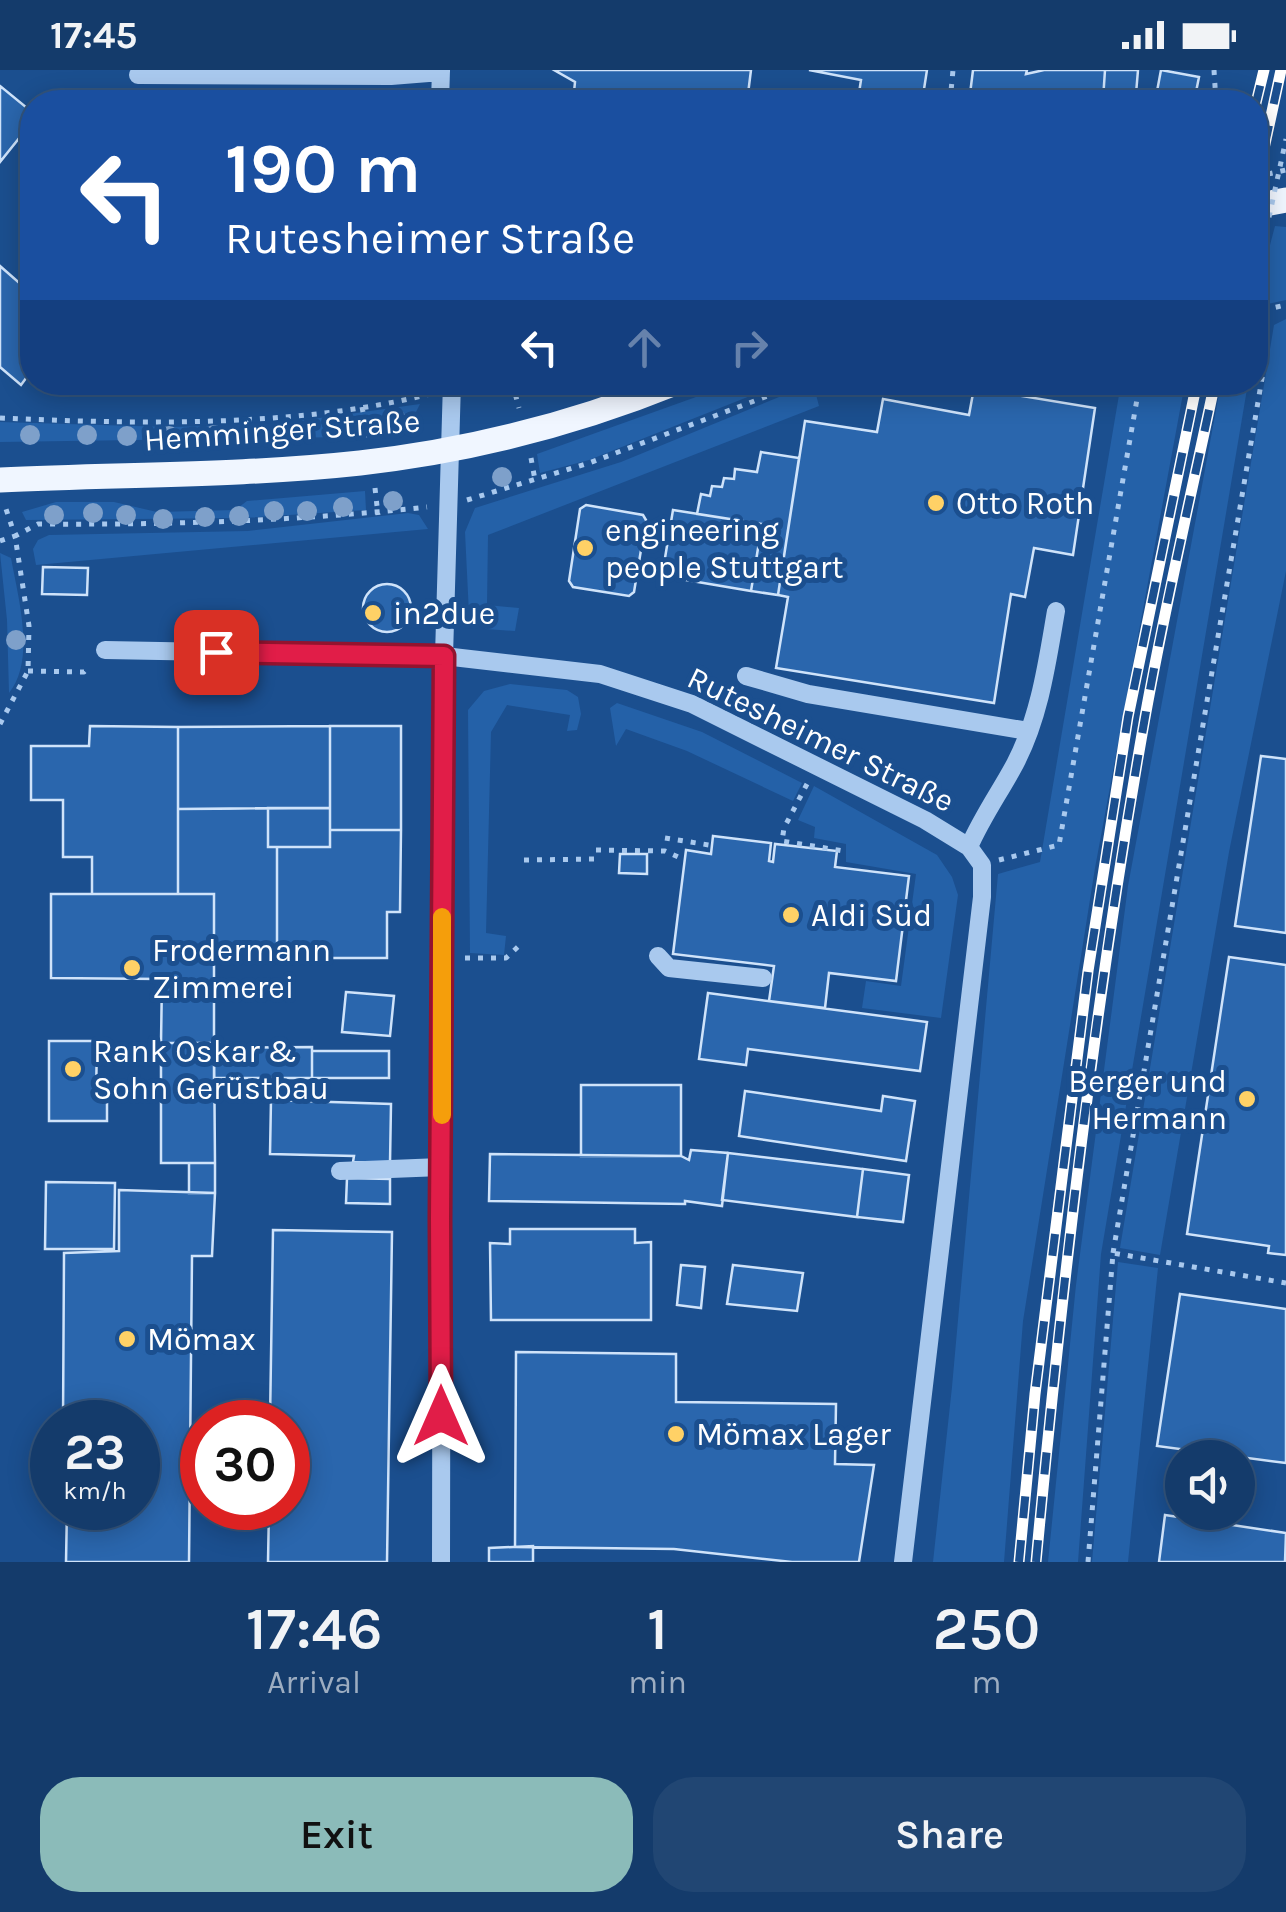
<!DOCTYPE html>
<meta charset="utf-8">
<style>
:root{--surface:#143b6b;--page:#214673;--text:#f1f3f6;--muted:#9dadc1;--line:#33557e;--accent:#8bbbb9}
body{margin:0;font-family:Karla,sans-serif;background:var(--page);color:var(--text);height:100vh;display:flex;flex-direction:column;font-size:38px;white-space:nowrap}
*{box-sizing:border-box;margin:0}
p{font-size:32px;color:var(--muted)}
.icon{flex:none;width:55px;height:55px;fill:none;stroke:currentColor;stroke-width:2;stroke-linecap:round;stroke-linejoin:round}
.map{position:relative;height:1492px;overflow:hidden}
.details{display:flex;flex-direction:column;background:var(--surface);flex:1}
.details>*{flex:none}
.guide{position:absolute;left:20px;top:20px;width:1248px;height:305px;border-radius:40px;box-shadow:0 5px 25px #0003,0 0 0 2px var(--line);background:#1a4fa0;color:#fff;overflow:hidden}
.tools{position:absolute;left:1165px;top:1370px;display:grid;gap:20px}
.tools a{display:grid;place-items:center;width:90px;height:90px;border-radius:50%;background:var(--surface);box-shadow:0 5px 25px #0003,0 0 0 2px var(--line);font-size:50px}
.speed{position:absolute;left:30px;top:1330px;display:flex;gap:20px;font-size:50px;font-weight:700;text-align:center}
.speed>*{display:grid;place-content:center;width:130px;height:130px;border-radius:50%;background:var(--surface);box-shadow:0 5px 25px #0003,0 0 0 2px var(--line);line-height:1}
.speed small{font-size:25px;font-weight:400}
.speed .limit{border:15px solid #d22;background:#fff;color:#111}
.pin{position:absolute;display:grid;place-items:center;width:85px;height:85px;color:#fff;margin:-42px;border-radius:20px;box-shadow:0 5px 15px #0006}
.me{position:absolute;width:110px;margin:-55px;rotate:0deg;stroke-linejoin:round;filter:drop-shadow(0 0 8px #0008)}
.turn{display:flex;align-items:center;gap:35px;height:210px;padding:0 40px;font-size:45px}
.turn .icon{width:130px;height:130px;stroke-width:2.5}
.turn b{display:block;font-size:70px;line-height:85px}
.lanes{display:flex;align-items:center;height:95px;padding:0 40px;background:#0003;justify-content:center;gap:50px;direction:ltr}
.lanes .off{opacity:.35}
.eta{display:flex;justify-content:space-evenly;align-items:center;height:170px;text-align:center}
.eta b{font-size:60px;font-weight:600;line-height:70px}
.cta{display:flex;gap:20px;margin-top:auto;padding:20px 40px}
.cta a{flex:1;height:115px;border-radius:40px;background:var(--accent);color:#111;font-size:40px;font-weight:600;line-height:115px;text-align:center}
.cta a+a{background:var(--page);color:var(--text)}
.status{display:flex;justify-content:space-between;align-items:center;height:70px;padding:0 50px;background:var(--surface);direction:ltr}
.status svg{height:28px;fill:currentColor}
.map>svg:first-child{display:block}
.green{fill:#2461a8}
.building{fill:#2a66ad;stroke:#cfe3fa;stroke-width:2.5}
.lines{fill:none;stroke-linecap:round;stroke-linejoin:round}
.path{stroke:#a9c9ee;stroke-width:5;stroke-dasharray:5 8;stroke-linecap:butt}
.minor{stroke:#a9c9ee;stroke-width:18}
.major{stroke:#f0f6ff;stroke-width:25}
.rail-casing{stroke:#fff;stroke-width:11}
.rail{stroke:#1b4f8f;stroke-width:8;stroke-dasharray:22;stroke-linecap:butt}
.path-bridge{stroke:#a9c9ee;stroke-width:5;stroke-dasharray:5 8;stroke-linecap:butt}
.tree{fill:#7ea0ca}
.route-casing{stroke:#92132f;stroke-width:25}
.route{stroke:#e11d48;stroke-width:18}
.slow{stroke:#f59e0b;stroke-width:18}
.poi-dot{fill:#ffd166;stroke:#1b4f8f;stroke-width:4}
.labels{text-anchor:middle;stroke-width:10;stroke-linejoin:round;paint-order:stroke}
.street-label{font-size:32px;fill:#fff;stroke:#1b4f8f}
.poi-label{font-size:32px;fill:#fff;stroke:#1b4f8f;text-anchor:start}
</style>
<div class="status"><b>17:45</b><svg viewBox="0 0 49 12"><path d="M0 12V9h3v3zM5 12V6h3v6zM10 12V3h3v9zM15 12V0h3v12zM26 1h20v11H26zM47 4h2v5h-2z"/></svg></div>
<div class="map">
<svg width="1286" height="1492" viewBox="0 0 1286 1492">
<rect width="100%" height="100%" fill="#1b4f8f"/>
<path class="green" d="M 1275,156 L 1286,157 L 1286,230 L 1268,234 L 1264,198 Z
M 1286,249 L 1286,501 L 1229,782 L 1160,1185 L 1120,1178 L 1274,255 Z
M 735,313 L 783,313 L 589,390 L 540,403 L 537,384 Z
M 813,313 L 819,336 L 488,465 L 487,535 L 519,538 L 515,561 L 486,559 L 469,544 L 465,462 L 475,438 L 621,392 Z
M 1121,313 L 1185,313 L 1095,798 L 1023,1251 L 1004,1492 L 933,1492 L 952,1317 L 998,804 L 1040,792 Z
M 1221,313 L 1248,313 L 1101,1184 L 1078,1492 L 1048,1492 L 1076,1215 L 1128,816 Z
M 420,334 L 411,352 L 348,367 L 0,372 L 0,352 L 168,357 L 270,355 Z
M 365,421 L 366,440 L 243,448 L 26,450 L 22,442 L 56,432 L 114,432 L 157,442 L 235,440 L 247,431 Z
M 408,443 L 419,445 L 428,459 L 36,495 L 33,479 L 38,470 L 49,465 L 248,461 Z
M 0,483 L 11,488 C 18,527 36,590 9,623 L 7,550 Z
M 510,614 L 567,620 L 578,627 L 581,644 L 577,660 L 567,661 L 570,645 L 507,635 L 491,662 L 486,863 L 506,866 L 504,885 L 470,883 L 468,640 L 484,621 Z
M 617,633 L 702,662 L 802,713 L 793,731 L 687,681 L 626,659 L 616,676 L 610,638 Z
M 814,716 L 937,785 L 952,807 L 958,825 L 941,948 L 862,938 L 866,911 L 901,916 L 916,804 L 846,792 L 846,774 L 814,768 L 815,757 L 798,750 Z
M 1118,1192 L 1158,1198 L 1128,1492 L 1092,1492 Z"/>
<path class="building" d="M 554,0 L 751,0 L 747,32 L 573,32 L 575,12 Z
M 809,0 L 927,0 L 922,32 L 876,32 L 877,26 L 859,23 L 861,10 Z
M 973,0 L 1027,0 L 1026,4 L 1044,0 L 1105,0 L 1103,30 L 969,32 Z
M 1105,0 L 1138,0 L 1136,24 L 1103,30 Z
M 1161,0 L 1199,7 L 1194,32 L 1155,32 Z
M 0,16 L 32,42 L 32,52 L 0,92 Z
M 0,196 L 32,224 L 32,300 L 21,315 L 0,297 Z
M 974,318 L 1095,338 L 1073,485 L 1034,478 L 1025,527 L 1011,524 L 994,633 L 776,598 L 788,527 L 778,525 L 805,351 L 877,362 L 883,329 L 969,345 Z
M 761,382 L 799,388 L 778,525 L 751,521 L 762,454 L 697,444 L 701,424 L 710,426 L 712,416 L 722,417 L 724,408 L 734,409 L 735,399 L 757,402 Z
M 586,435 L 643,445 L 646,450 L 634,522 L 629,526 L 573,517 L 569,511 L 580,439 Z
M 673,440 L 762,454 L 751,521 L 662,506 Z
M 43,497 L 88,498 L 87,525 L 42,524 Z
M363 538a24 24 0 1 1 48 0a24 24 0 1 1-48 0Z
M 90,656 L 178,657 L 178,824 L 92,824 L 92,787 L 63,787 L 63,730 L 31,730 L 31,676 L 89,676 Z
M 330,656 L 401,656 L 401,760 L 330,760 Z
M 330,656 L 330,738 L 178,739 L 178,657 Z
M 1261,686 L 1286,689 L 1286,863 L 1235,856 Z
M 268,738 L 330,738 L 330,777 L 268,777 Z
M 268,738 L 268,777 L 277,777 L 277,888 L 214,888 L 214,824 L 178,824 L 178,739 Z
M 330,760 L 401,760 L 400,842 L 387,842 L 387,888 L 277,888 L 277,777 L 330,777 Z
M 713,766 L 771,773 L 769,791 L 773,792 L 775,774 L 837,781 L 835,797 L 909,806 L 896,911 L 829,903 L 825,938 L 769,931 L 774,896 L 673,884 L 686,780 L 711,784 Z
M 620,784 L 647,784 L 647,804 L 619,803 Z
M 51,824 L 214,824 L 214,973 L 161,973 L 162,909 L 51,908 Z
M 1229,887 L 1286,895 L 1286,1185 L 1268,1183 L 1269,1176 L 1187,1164 Z
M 346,922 L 394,926 L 390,966 L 342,962 Z
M 708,923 L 927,952 L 920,1001 L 748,979 L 746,995 L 699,989 Z
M 49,971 L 97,971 L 96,1026 L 107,1026 L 107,1051 L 49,1051 Z
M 161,973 L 214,973 L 215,1093 L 161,1093 Z
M 312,977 L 312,1008 L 214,1008 L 214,978 Z
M 312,981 L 389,981 L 389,1008 L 312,1008 Z
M 581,1015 L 681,1015 L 681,1086 L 581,1086 Z
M 745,1021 L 881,1041 L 883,1026 L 915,1031 L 906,1091 L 739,1066 Z
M 271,1030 L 391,1034 L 390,1093 L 353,1092 L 354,1086 L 270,1084 Z
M 691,1080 L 728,1083 L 722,1136 L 685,1131 L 685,1134 L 489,1131 L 490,1084 L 681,1086 L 689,1090 Z
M 728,1083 L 863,1099 L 857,1147 L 722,1130 Z
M 189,1093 L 215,1093 L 215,1123 L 189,1123 Z
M 863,1099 L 909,1105 L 903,1152 L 857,1147 Z
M 347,1108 L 390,1109 L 390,1134 L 346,1133 Z
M 46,1112 L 115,1113 L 114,1179 L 45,1179 Z
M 119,1120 L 215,1123 L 212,1186 L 192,1186 L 189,1492 L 66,1492 L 67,1438 L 138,1438 L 138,1352 L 63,1352 L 64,1183 L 119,1181 Z
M 510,1159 L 635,1159 L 635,1173 L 651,1172 L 651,1250 L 491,1250 L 490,1173 L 510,1174 Z
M 273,1160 L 392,1162 L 387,1492 L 268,1492 L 269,1438 L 288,1438 L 288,1352 L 270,1352 Z
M 681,1195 L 705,1197 L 701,1238 L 677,1235 Z
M 733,1195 L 803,1203 L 797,1241 L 727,1234 Z
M 1180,1224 L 1286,1239 L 1286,1393 L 1157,1376 Z
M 516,1282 L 676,1284 L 676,1332 L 836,1334 L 835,1394 L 874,1395 L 859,1492 L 792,1492 L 674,1479 L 515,1477 Z
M 1165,1445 L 1286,1463 L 1285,1492 L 1159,1492 Z
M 533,1476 L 533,1492 L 489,1492 L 489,1478 Z"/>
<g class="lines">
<path class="path" d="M 1214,0 L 1216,32
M 950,32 L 953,0
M 1255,107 L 1286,100
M 1263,240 L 1286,235
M 512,312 L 519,338
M 362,337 L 368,367
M 0,348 C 139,354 294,358 430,324
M 531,388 L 535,410
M 375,418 L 378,445
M 467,430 L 589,393 L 805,312
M 0,471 L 15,466 L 5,436
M 28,601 L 84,602 L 90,596
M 0,654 L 28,601 L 29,556 L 15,466 L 38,454 C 169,455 297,451 427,437
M 807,714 L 784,758 L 782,771 L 844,781
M 665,768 L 709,775
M 596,780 L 665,781 L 685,790
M 524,790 L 595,789
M 999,790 L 1059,775 L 1140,312
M 465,888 L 506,888 L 523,872
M 1113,1183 L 1267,279 L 1258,198
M 1088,1492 L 1113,1183 L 1286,1213"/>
<path class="minor" d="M 138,5 L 391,6 L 441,2
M 440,32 L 441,0
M 105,580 L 444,586 L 600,604 L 692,634 L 925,750 L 969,777 L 982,795 L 982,827 L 903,1492
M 746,606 L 808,624 L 1028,661
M 969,777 C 982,747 1000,722 1015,694 C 1040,646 1047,593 1056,541
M 658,886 L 669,898 L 763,908
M 340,1101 L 441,1097
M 441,1492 L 442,888 L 444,586 L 452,312"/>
<path class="major" d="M 1255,136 L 1286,130
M 0,410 C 119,404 241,406 360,393 C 469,381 577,353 678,312"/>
<g class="rail-casing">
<path id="rail" d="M 1255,37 L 1264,0
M 1255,120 L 1281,0
M 1019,1492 L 1035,1324 L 1088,901 L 1128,647 L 1197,312
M 1036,1492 C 1062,1212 1095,930 1144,653 C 1164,539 1191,426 1215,312"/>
</g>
<use href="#rail" class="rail"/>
<path class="path-bridge" d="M 1258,198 L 1286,69"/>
</g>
<g class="tree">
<circle cx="396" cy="349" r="10"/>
<circle cx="334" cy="358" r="10"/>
<circle cx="294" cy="361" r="10"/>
<circle cx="255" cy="363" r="10"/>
<circle cx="30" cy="365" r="10"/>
<circle cx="87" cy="365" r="10"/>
<circle cx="214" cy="365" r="10"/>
<circle cx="127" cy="366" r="10"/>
<circle cx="169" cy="366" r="10"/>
<circle cx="502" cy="407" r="10"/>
<circle cx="393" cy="431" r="10"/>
<circle cx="343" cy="437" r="10"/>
<circle cx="274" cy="441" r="10"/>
<circle cx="307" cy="441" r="10"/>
<circle cx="93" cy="443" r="10"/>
<circle cx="54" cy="445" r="10"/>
<circle cx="126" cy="445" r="10"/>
<circle cx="239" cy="446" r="10"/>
<circle cx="205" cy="447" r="10"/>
<circle cx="163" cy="449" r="10"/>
<circle cx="16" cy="570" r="10"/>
</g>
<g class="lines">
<g class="route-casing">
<path id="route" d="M 216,582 L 444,586 L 440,1149 L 441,1346"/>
</g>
<use href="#route" class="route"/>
<path class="slow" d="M 442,1045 L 442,847"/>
</g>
<g class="poi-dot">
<circle cx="936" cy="433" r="10"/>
<circle cx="585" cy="478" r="10"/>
<circle cx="373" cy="543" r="10"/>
<circle cx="791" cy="845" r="10"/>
<circle cx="132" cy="898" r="10"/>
<circle cx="73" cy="999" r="10"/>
<circle cx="1247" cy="1029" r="10"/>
<circle cx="127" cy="1269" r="10"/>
<circle cx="676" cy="1364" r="10"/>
</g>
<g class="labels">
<g class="street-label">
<text transform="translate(282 360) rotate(-4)" y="11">Hemminger Straße</text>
<text transform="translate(821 669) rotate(26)" y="11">Rutesheimer Straße</text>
</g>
<g class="poi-label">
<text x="956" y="444">Otto Roth</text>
<text x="605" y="471">engineering<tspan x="605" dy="37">people Stuttgart</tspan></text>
<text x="393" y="554">in2due</text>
<text x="811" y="856">Aldi Süd</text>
<text x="152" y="891">Frodermann<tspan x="152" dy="37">Zimmerei</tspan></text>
<text x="93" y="992">Rank Oskar &amp;<tspan x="93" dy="37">Sohn Gerüstbau</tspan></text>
<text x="1227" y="1022" text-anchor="end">Berger und<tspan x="1227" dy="37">Hermann</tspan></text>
<text x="147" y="1280">Mömax</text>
<text x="696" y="1375">Mömax Lager</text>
</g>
</g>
</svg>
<div class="tools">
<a><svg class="icon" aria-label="sound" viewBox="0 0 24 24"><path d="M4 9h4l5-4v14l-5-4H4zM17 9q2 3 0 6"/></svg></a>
</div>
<div class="speed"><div>23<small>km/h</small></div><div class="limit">30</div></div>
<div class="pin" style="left:216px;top:582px;background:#d93025"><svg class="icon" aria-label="arrive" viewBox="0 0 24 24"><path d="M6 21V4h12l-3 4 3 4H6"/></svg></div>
<svg class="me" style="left:441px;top:1346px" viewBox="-20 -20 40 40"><path d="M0-17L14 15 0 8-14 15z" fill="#e11d48" stroke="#fff" stroke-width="4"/></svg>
<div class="guide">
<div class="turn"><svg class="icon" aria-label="left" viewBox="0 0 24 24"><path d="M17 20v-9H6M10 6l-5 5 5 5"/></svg><div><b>190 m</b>Rutesheimer Straße</div></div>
<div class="lanes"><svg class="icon" aria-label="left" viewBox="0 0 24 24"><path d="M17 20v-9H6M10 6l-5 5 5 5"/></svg><svg class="icon off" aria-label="ahead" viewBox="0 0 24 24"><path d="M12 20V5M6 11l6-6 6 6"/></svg><svg class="icon off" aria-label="right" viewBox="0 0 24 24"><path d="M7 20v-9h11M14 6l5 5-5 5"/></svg></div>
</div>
</div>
<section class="details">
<div class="eta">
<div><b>17:46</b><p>Arrival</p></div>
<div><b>1</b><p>min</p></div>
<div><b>250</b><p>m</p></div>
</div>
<div class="cta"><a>Exit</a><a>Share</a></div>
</section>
